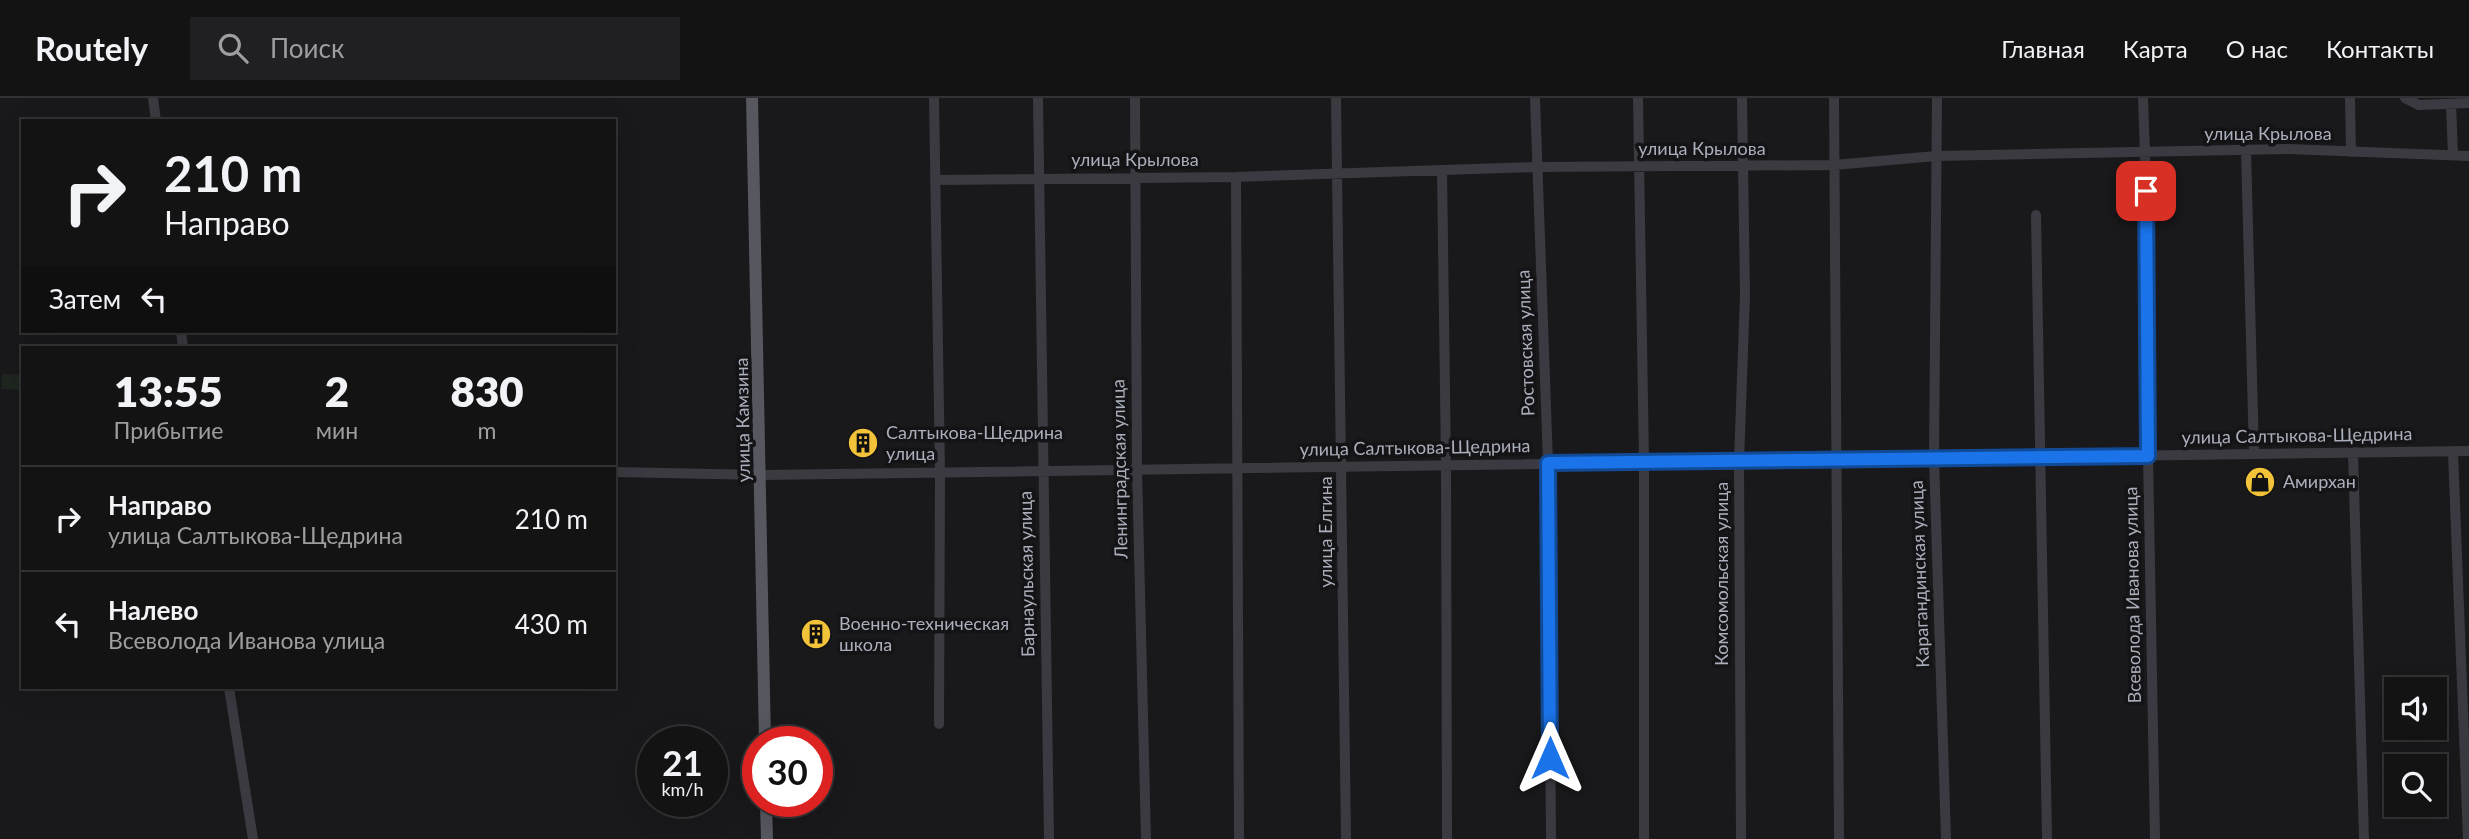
<!DOCTYPE html>
<html lang="ru">
<meta charset="utf-8">
<style>
:root{--surface:#131314;--page:#202022;--text:#f1f3f6;--muted:#9d9ea0;--line:#323234}
body{margin:0;font-family:Lato,sans-serif;background:var(--page);color:var(--text);height:100vh;display:flex;flex-direction:column;font-size:26px;white-space:nowrap}
*{box-sizing:border-box;margin:0}
p{font-size:23px;color:var(--muted)}
.icon{flex:none;width:38px;height:38px;fill:none;stroke:currentColor;stroke-width:2;stroke-linecap:round;stroke-linejoin:round}
.map{position:relative;flex:1;overflow:hidden}
.drawer{position:absolute;left:21px;top:248px;width:595px;height:343px;display:flex;flex-direction:column;background:var(--surface);border-radius:0px;box-shadow:0 7px 28px #0002,0 0 0 2px var(--line)}
.drawer>*{flex:none}
.top-card{position:absolute;left:21px;top:21px;width:595px;height:214px;border-radius:0px;box-shadow:0 7px 28px #0002,0 0 0 2px var(--line);background:#131314;color:var(--text);overflow:hidden}
.buttons{position:absolute;left:2384px;top:579px;display:grid;gap:14px}
.buttons a{display:grid;place-items:center;width:63px;height:63px;border-radius:0px;background:var(--surface);box-shadow:0 7px 28px #0002,0 0 0 2px var(--line);font-size:35px}
.speed{position:absolute;left:637px;top:628px;display:flex;gap:14px;font-size:35px;font-weight:700;text-align:center}
.speed>*{display:grid;place-content:center;width:91px;height:91px;border-radius:50%;background:var(--surface);box-shadow:0 7px 28px #0002,0 0 0 2px var(--line);line-height:1}
.speed small{font-size:18px;font-weight:400}
.speed .limit{border:10px solid #d22;background:#fff;color:#111}
.pin{position:absolute;display:grid;place-items:center;width:60px;height:60px;color:#fff;margin:-30px;border-radius:14px;box-shadow:0 4px 10px #0006}
.me{position:absolute;width:77px;margin:-38px;rotate:0deg;stroke-linejoin:round;filter:drop-shadow(0 0 5px #0008)}
.turn{display:flex;align-items:center;gap:24px;height:147px;padding:0 28px;font-size:32px}
.turn .icon{width:91px;height:91px;stroke-width:2.5}
.turn b{display:block;font-size:49px;line-height:60px}
.then{display:flex;align-items:center;height:66px;padding:0 28px;background:#0003;gap:14px;font-size:26px}
.eta{display:flex;justify-content:space-evenly;align-items:center;height:119px;text-align:center}
.eta b{font-size:42px;font-weight:800;line-height:49px}
ul{padding:0;list-style:none}
li{display:flex;align-items:center;gap:21px;height:105px;padding:0 28px;border-top:2px solid var(--line)}
li div{flex:1}
li b{display:block;font-size:26px}
li em{font-style:normal}
header{display:flex;align-items:center;gap:42px;box-sizing:border-box;height:98px;padding:0 35px;background:var(--surface);border-bottom:2px solid var(--line)}
header strong{font-size:33px}
nav{display:flex;gap:38px;margin-inline-start:auto;font-size:24px}
.search{width:490px;height:63px;background:var(--page);display:flex;align-items:center;gap:18px;box-sizing:border-box;padding:0 24px;border-radius:0px;color:var(--muted);font-size:26px}
.map>svg:first-child{display:block}
.green{fill:#1f2620}
.lines{fill:none;stroke-linecap:round;stroke-linejoin:round}
.minor{stroke:#3a3a40;stroke-width:10}
.major{stroke:#56575f;stroke-width:12}
.route-casing{stroke:#114b97;stroke-width:18}
.route{stroke:#1a73e8;stroke-width:12}
.labels{text-anchor:middle;stroke-width:7;stroke-linejoin:round;paint-order:stroke}
.street-label{font-size:18px;fill:#abafbb;stroke:#141416}
.poi-label{font-size:18px;fill:#abafbb;stroke:#141416;text-anchor:start}
</style>
<header>
<strong>Routely</strong>
<div class="search"><svg class="icon" aria-label="search" viewBox="0 0 24 24"><circle cx="10" cy="10" r="6"/><path d="M15 15l6 6"/></svg>Поиск</div>
<nav><a>Главная</a><a>Карта</a><a>О нас</a><a>Контакты</a></nav>
</header>
<div class="map">
<svg width="2469" height="741" viewBox="0 0 2469 741">
<rect width="100%" height="100%" fill="#19191b"/>
<path class="green" d="M 2,276 L 23,277 L 23,292 L 1,291 Z"/>
<g class="lines">
<path class="minor" d="M 153,0 L 156,23
M 934,0 L 940,374 L 939,626
M 1038,0 L 1049,741
M 1135,0 L 1137,371 L 1146,741
M 1336,0 L 1346,741
M 1535,0 L 1548,365 L 1551,741
M 1638,0 L 1644,364 L 1644,741
M 1834,0 L 1839,741
M 1937,0 L 1934,360 L 1946,741
M 2143,0 L 2147,112 L 2148,358 L 2155,741
M 2350,0 L 2351,54
M 2405,0 L 2419,7 L 2469,5
M 2451,6 L 2453,57
M 2246,52 L 2254,356
M 1442,72 L 1446,366 L 1447,741
M 1236,79 L 1239,741
M 935,82 L 1236,79 L 1537,69 L 1834,67 L 1936,58 L 2288,51 L 2469,58
M 2036,117 L 2047,741
M 181,233 L 183,250
M 2353,354 L 2364,741
M 2453,354 L 2468,741
M 614,374 L 762,377 L 2469,353
M 229,590 L 253,741
M 1741,741 L 1739,363 L 1745,197 L 1742,0"/>
<path class="major" d="M 752,0 L 765,644
M 766,704 L 767,741"/>
</g>
<g class="lines">
<g class="route-casing">
<path id="route" d="M 1550,660 L 1548,365 L 2148,358 L 2146,93"/>
</g>
<use href="#route" class="route"/>
</g>
<defs>
<g id="building-disc" transform="scale(1.575)"><circle r="9.5" fill="#f2c239" stroke="#141416"/><path d="M-4-6H4V6H1V3H-1V6H-4ZM-2.5-4.3h1.7v1.8h-1.7ZM.8-4.3h1.7v1.8H.8ZM-2.5-1h1.7V.8h-1.7ZM.8-1h1.7V.8H.8Z" fill="#111"/></g>
<g id="shop-disc" transform="scale(1.575)"><circle r="9.5" fill="#f2c239" stroke="#141416"/><path d="M-5-2.5h2.3a2.7 3.5 0 0 1 5.4 0H5L5.5 6h-11ZM-1.5-2.5h3a1.5 2.3 0 0 0-3 0Z" fill="#111"/></g>
</defs>
<g fill-rule="evenodd">
<use href="#building-disc" x="863" y="345"/>
<use href="#shop-disc" x="2260" y="384"/>
<use href="#building-disc" x="816" y="536"/>
</g>
<g class="labels">
<g class="street-label">
<text x="2268" y="42">улица Крылова</text>
<text x="1702" y="57">улица Крылова</text>
<text x="1135" y="68">улица Крылова</text>
<text transform="translate(1526 245) rotate(-92)" y="6">Ростовская улица</text>
<text transform="translate(743 322) rotate(-91)" y="6">улица Камзина</text>
<text transform="translate(2297 338) rotate(-1)" y="6">улица Салтыкова-Щедрина</text>
<text transform="translate(1415 350) rotate(-1)" y="6">улица Салтыкова-Щедрина</text>
<text transform="translate(1120 371) rotate(-91)" y="6">Ленинградская улица</text>
<text transform="translate(1326 434) rotate(-90)" y="6">улица Елгина</text>
<text transform="translate(1027 476) rotate(-91)" y="6">Барнаульская улица</text>
<text transform="translate(1722 476) rotate(-90)" y="6">Комсомольская улица</text>
<text transform="translate(1920 476) rotate(-92)" y="6">Карагандинская улица</text>
<text transform="translate(2133 497) rotate(-91)" y="6">Всеволода Иванова улица</text>
</g>
<g class="poi-label">
<text x="886" y="341">Салтыкова-Щедрина<tspan x="886" dy="21">улица</tspan></text>
<text x="2283" y="390">Амирхан</text>
<text x="839" y="532">Военно-техническая<tspan x="839" dy="21">школа</tspan></text>
</g>
</g>
</svg>
<div class="buttons">
<a><svg class="icon" aria-label="sound" viewBox="0 0 24 24"><path d="M4 9h4l5-4v14l-5-4H4zM17 9q2 3 0 6"/></svg></a>
<a><svg class="icon" aria-label="search" viewBox="0 0 24 24"><circle cx="10" cy="10" r="6"/><path d="M15 15l6 6"/></svg></a>
</div>
<div class="speed"><div>21<small>km/h</small></div><div class="limit">30</div></div>
<div class="pin" style="left:2146px;top:93px;background:#d93025"><svg class="icon" aria-label="arrive" viewBox="0 0 24 24"><path d="M6 21V4h12l-3 4 3 4H6"/></svg></div>
<svg class="me" style="left:1550px;top:660px" viewBox="-20 -20 40 40"><path d="M0-17L14 15 0 8-14 15z" fill="#1a73e8" stroke="#fff" stroke-width="4"/></svg>
<div class="top-card">
<div class="turn"><svg class="icon" aria-label="right" viewBox="0 0 24 24"><path d="M7 20v-9h11M14 6l5 5-5 5"/></svg><div><b>210 m</b>Направо</div></div>
<div class="then">Затем<svg class="icon" aria-label="left" viewBox="0 0 24 24"><path d="M17 20v-9H6M10 6l-5 5 5 5"/></svg></div>
</div>
<section class="drawer">
<div class="eta">
<div><b>13:55</b><p>Прибытие</p></div>
<div><b>2</b><p>мин</p></div>
<div><b>830</b><p>m</p></div>
</div>
<ul>
<li><svg class="icon" aria-label="right" viewBox="0 0 24 24"><path d="M7 20v-9h11M14 6l5 5-5 5"/></svg><div><b>Направо</b><p>улица Салтыкова-Щедрина</p></div><em>210 m</em></li>
<li><svg class="icon" aria-label="left" viewBox="0 0 24 24"><path d="M17 20v-9H6M10 6l-5 5 5 5"/></svg><div><b>Налево</b><p>Всеволода Иванова улица</p></div><em>430 m</em></li>
</ul>
</section>
</div>
